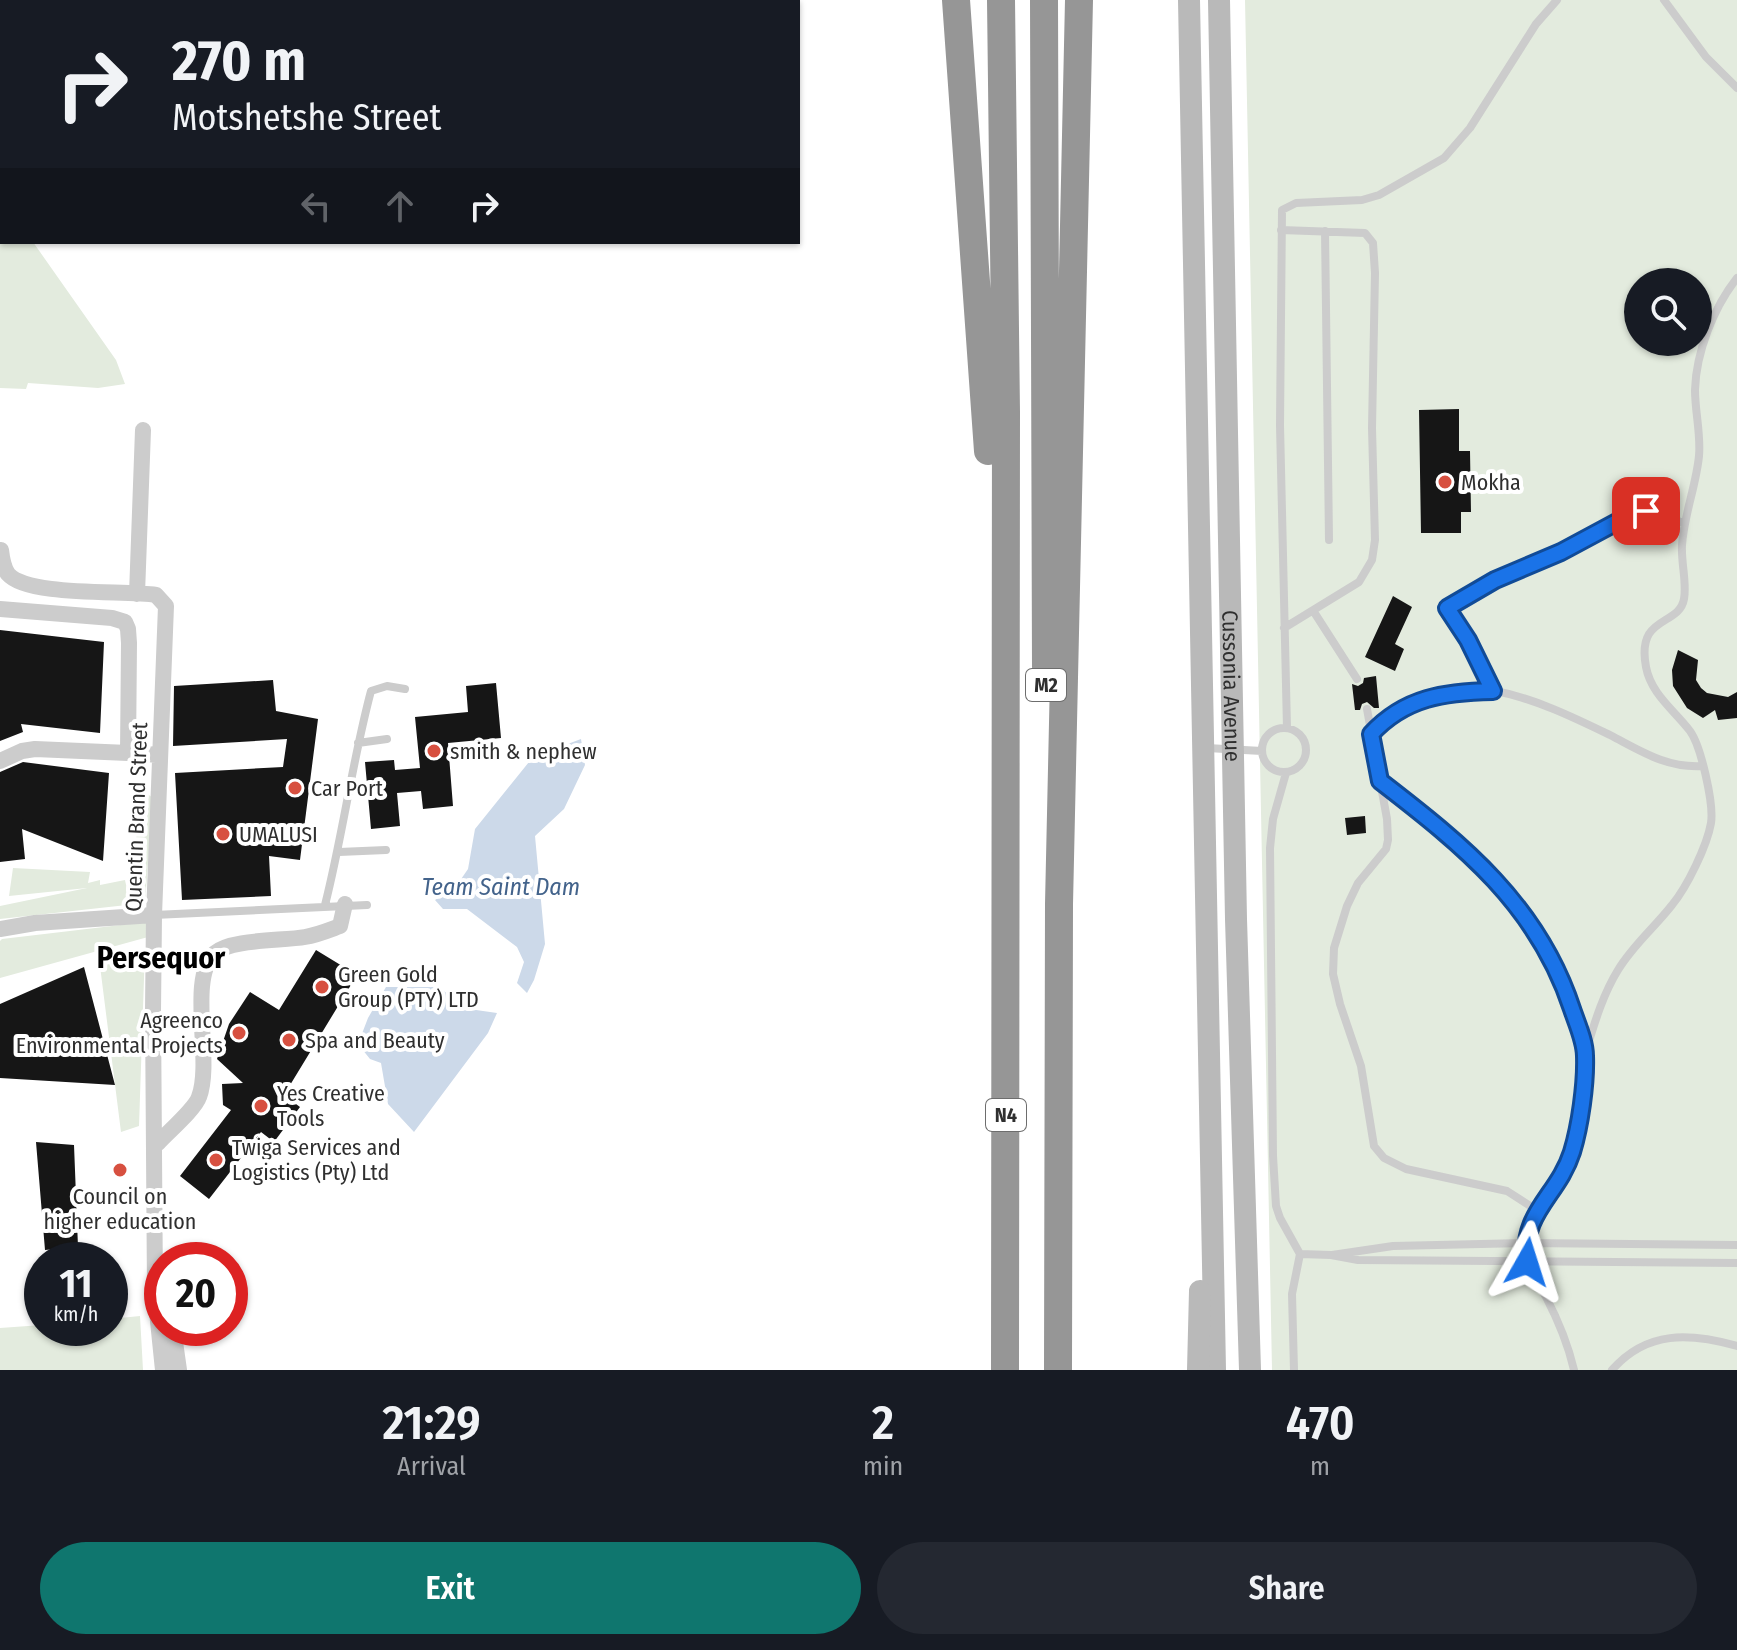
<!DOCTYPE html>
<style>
:root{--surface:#171b24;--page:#242831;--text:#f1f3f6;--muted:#9ea1a6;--accent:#0f766e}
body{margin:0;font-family:"Fira Sans Condensed",sans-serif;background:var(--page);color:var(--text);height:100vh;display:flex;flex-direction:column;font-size:30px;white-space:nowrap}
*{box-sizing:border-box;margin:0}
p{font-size:26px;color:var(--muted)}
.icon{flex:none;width:44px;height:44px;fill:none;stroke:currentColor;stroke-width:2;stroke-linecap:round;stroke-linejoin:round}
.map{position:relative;height:1370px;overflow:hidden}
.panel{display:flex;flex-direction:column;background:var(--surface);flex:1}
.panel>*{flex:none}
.hud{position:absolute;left:0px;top:0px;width:800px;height:244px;box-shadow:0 2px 6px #0004;background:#171b24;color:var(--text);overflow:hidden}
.tools{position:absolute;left:1624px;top:268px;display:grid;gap:16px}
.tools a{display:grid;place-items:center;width:88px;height:88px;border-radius:50%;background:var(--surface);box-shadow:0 2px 6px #0004;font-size:40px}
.speed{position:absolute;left:24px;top:1242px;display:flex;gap:16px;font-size:40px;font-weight:700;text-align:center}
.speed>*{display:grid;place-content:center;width:104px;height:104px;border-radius:50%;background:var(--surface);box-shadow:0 2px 6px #0004;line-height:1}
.speed small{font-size:20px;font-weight:400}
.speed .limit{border:12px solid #d22;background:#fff;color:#111}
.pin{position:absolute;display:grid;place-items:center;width:68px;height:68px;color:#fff;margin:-34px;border-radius:16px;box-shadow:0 4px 12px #0006}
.me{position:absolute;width:88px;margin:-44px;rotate:6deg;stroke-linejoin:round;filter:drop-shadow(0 0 6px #0008)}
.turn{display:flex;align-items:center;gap:28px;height:168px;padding:0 40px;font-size:36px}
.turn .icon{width:104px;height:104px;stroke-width:2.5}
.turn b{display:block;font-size:56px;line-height:68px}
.lanes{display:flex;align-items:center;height:76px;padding:0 40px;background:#0003;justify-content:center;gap:40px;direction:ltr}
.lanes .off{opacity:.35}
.eta{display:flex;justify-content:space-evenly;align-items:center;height:136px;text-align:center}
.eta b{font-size:48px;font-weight:600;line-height:56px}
.action{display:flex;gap:16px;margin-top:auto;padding:16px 40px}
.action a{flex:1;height:92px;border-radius:48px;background:var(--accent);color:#fff;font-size:32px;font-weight:600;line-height:92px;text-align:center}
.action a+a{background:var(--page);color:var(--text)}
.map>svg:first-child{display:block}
.green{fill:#e3ebde;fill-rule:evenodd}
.water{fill:#ccd9e9}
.building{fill:#161616}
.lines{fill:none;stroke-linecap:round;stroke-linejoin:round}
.lane{stroke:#ccc;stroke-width:8}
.street{stroke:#ccc;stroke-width:16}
.secondary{stroke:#b9b9b9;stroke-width:22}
.highway{stroke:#969696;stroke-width:28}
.route-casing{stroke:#114b97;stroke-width:20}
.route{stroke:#1a73e8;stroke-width:14}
.poi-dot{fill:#d75040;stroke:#fff;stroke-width:3}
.labels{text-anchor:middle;stroke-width:8;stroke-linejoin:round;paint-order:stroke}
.shield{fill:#fff;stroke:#6d6d6d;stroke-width:2}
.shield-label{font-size:20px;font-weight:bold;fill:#2f2f2f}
.poi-label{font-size:22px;fill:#2f2f2f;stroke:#fff;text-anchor:start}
.street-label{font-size:22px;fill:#2f2f2f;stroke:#fff}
.water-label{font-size:24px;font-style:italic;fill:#43638b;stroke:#fff}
.district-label{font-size:30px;font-weight:bold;fill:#000;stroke:#fff}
</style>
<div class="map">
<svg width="1737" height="1370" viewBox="0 0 1737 1370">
<rect width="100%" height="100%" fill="#fff"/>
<path class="green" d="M 0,0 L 157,0 L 158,2 L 2,2 L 0,113 Z
M 1245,0 L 1737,0 L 1737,1370 L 1272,1370 ZM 1638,282 L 1698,282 L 1698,342 L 1638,342 Z
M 0,196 L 2,242 L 33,242 L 116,360 L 125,384 L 98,388 L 28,383 L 26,389 L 0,388 Z
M 142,790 L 153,798 L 145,903 L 0,919 L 0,906 L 87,888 L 9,896 L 13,868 L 90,872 L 88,883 L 100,880 L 100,885 L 125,880 L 129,899 Z
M 146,922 L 148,937 L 0,978 L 0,941 L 2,939 Z
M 145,949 L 139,1126 L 121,1132 L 99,958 Z
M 140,1316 L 143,1370 L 0,1370 L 0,1328 L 42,1325 L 42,1328 L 110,1328 L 110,1319 Z"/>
<path class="water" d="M 581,739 L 585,765 L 564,809 L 535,836 L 545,944 L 534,980 L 527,993 L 517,983 L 524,962 L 517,947 L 467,909 L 443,909 L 435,900 L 457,885 L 468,869 L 475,829 L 533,757 Z
M 386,987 L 438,987 L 469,1009 L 497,1013 L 488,1033 L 414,1132 L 388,1104 L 381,1063 L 370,1059 L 358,1044 L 368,1018 Z"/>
<path class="building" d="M 1459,409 L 1459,451 L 1470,451 L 1471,512 L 1461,512 L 1461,533 L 1421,533 L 1419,410 Z
M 1393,596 L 1412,607 L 1395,644 L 1404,649 L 1395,671 L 1365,657 Z
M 0,630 L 104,642 L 100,733 L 21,724 L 23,732 L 0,741 Z
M 1678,650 L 1698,660 L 1696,680 L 1701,688 L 1707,693 L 1728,697 L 1737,692 L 1737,718 L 1718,720 L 1715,710 L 1703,718 L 1687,708 L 1673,686 L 1672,670 Z
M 1376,676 L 1379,708 L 1374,708 L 1367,702 L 1362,704 L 1360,710 L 1355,710 L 1352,684 L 1358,686 L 1363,683 L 1364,678 Z
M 273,680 L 276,711 L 318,719 L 300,860 L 269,856 L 271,896 L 182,900 L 175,773 L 283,767 L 287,739 L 173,746 L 174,686 Z
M 496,683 L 501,738 L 448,743 L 453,806 L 423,809 L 421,791 L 397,793 L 400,826 L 371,829 L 365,762 L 394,760 L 395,770 L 420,768 L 415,717 L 468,712 L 466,686 Z
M 23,762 L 109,773 L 103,861 L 22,829 L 25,859 L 0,862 L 0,772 Z
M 1365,816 L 1366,833 L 1347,835 L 1345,818 Z
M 316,950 L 357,975 L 284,1095 L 300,1107 L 274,1142 L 261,1132 L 209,1199 L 180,1176 L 231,1110 L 223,1105 L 222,1084 L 243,1083 L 217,1059 L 229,1024 L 250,992 L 279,1010 Z
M 84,967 L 115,1085 L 0,1078 L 0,1004 Z
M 36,1142 L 74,1145 L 78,1247 L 45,1250 Z"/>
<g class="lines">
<path class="lane" d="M 1664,0 L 1706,57 L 1737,88
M 1281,230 L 1365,233 L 1373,243 L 1375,273 L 1372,428 L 1375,540 L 1372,560 L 1359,582 L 1284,628
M 1325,231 L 1329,540
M 1314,612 L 1357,679
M 1493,691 L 1479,659 L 1447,608 L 1495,580 L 1561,552 L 1639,512 L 1662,514 L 1685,524
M 1367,709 L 1387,819 L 1388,840 L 1386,849 L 1358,883 L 1347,906 L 1334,948 L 1333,974 L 1340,1004 L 1361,1066 L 1374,1146 L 1384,1158 L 1406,1169 L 1507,1191 L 1538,1211
M1262 750a22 22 0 1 1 44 0a22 22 0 1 1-44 0Z
M 1287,728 L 1280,425 L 1282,210 L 1296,203 L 1362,200 L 1379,195 L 1444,158 L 1470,128 L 1536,24 L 1557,0
M 1371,734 C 1393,710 1414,700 1446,695 C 1461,692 1479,688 1495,691 C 1534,698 1575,718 1610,735 C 1641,751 1666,768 1702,766
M 358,743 L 387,739
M 1207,748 L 1262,751
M 1286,773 L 1273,819 L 1270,848 L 1273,1156 L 1276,1206 L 1280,1218 L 1300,1254 L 1331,1255 L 1358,1260 L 1737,1263
M 1380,781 C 1463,844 1538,905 1572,1008 C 1576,1022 1584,1039 1585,1054 C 1587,1076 1578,1128 1572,1150 C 1564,1181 1524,1218 1525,1247 C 1526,1266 1537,1280 1546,1297 C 1558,1320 1568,1344 1574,1370
M 339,852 L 386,850
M 325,905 C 343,834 352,762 371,691 L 387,686 L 405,689
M 154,915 L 367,905
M 1585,1054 C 1594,1025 1602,996 1618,970 C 1633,945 1655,927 1672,905 C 1687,887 1707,846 1711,823 C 1714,804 1701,746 1690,731 C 1674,710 1651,694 1646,667 C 1636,614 1679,627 1684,599 C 1687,583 1681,563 1682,545 C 1684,515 1696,486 1699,456 C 1701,434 1695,412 1695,390 C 1696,352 1714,307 1737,278
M 1332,1255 L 1393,1246 L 1525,1243 L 1737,1245
M 1294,1370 L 1292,1294 L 1300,1254
M 1612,1370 C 1647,1330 1690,1333 1737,1346"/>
<path class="street" d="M 1,550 C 2,559 3,567 8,574 C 28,597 125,590 156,595 L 166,606 L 154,915 L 153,1011 L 155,1292 L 163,1370
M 137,594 L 143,430
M 0,609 L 112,618 L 125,622 L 128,629 L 129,643 L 128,753 L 160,755
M 0,761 L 22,751 L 35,749 L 128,753
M 0,929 L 35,923 L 154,915
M 158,1143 C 168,1132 195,1109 199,1097 C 213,1061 187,978 215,953 C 230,939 283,941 305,937 C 317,935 329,930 340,926 L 345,904
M 173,1328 L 179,1370"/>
<g class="secondary">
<path d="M 1189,0 L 1215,1370"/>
<path id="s1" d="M 1219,0 L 1236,919 L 1250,1370"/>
<path d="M 1198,1370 L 1200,1291"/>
</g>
<path class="highway" d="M 956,0 L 988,451
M 1001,0 L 1006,412 L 1005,1370
M 1044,0 L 1046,667
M 1058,1370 L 1059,904 L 1079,0"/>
</g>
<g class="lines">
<g class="route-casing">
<path id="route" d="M 1527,1262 C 1521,1212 1558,1196 1572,1152 C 1580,1126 1586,1084 1585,1056 C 1585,1041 1577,1024 1572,1009 C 1538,905 1463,845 1380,781 L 1371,734 C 1405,697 1445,692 1493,691 L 1468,640 L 1447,608 L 1495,580 L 1561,552 L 1630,515 L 1646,511"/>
</g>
<use href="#route" class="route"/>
</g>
<g class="poi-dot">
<circle cx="1445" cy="482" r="8"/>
<circle cx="434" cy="751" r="8"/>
<circle cx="295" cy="788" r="8"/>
<circle cx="223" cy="834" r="8"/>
<circle cx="322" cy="987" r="8"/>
<circle cx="239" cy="1033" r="8"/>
<circle cx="289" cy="1040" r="8"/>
<circle cx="261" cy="1106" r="8"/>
<circle cx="216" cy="1160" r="8"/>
<circle cx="120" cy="1170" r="8"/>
</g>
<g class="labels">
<g class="shield">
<rect x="1026" y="669" width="40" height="32" rx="6"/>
<rect x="986" y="1099" width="40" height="32" rx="6"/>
</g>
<g class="shield-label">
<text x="1046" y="692">M2</text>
<text x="1006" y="1122">N4</text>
</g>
<g class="poi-label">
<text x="1461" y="490">Mokha</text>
<text x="450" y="759">smith &amp; nephew</text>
<text x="311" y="796">Car Port</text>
<text x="239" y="842">UMALUSI</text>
<text x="338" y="982">Green Gold<tspan x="338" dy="25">Group (PTY) LTD</tspan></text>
<text x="223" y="1028" text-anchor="end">Agreenco<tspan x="223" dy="25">Environmental Projects</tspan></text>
<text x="305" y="1048">Spa and Beauty</text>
<text x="277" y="1101">Yes Creative<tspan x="277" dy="25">Tools</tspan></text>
<text x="232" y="1155">Twiga Services and<tspan x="232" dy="25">Logistics (Pty) Ltd</tspan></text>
<text x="120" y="1204" text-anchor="middle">Council on<tspan x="120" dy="25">higher education</tspan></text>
</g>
<g class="street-label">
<text dy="8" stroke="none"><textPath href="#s1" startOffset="686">Cussonia Avenue</textPath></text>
<text transform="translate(136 817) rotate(-88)" y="8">Quentin Brand Street</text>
</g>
<g class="water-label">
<text x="501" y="895">Team Saint Dam</text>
</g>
<g class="district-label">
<text x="161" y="968">Persequor</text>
</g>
</g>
</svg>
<div class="tools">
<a><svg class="icon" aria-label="search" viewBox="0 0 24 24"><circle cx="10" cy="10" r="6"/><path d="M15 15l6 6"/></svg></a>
</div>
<div class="speed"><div>11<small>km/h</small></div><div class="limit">20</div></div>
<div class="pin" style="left:1646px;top:511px;background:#d93025"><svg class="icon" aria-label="arrive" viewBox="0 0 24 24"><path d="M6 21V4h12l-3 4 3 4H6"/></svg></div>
<svg class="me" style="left:1527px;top:1262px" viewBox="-20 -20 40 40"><path d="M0-17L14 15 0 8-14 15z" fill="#1a73e8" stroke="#fff" stroke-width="4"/></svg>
<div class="hud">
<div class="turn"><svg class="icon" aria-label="right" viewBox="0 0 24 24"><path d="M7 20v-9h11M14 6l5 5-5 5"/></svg><div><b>270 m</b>Motshetshe Street</div></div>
<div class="lanes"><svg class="icon off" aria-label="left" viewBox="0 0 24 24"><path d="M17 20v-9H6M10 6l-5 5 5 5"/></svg><svg class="icon off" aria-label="ahead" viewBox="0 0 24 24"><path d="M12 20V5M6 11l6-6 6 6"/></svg><svg class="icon" aria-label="right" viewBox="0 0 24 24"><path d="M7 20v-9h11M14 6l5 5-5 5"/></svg></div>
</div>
</div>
<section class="panel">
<div class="eta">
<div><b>21:29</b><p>Arrival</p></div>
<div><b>2</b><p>min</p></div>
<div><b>470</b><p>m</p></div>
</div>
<div class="action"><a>Exit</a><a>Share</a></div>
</section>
